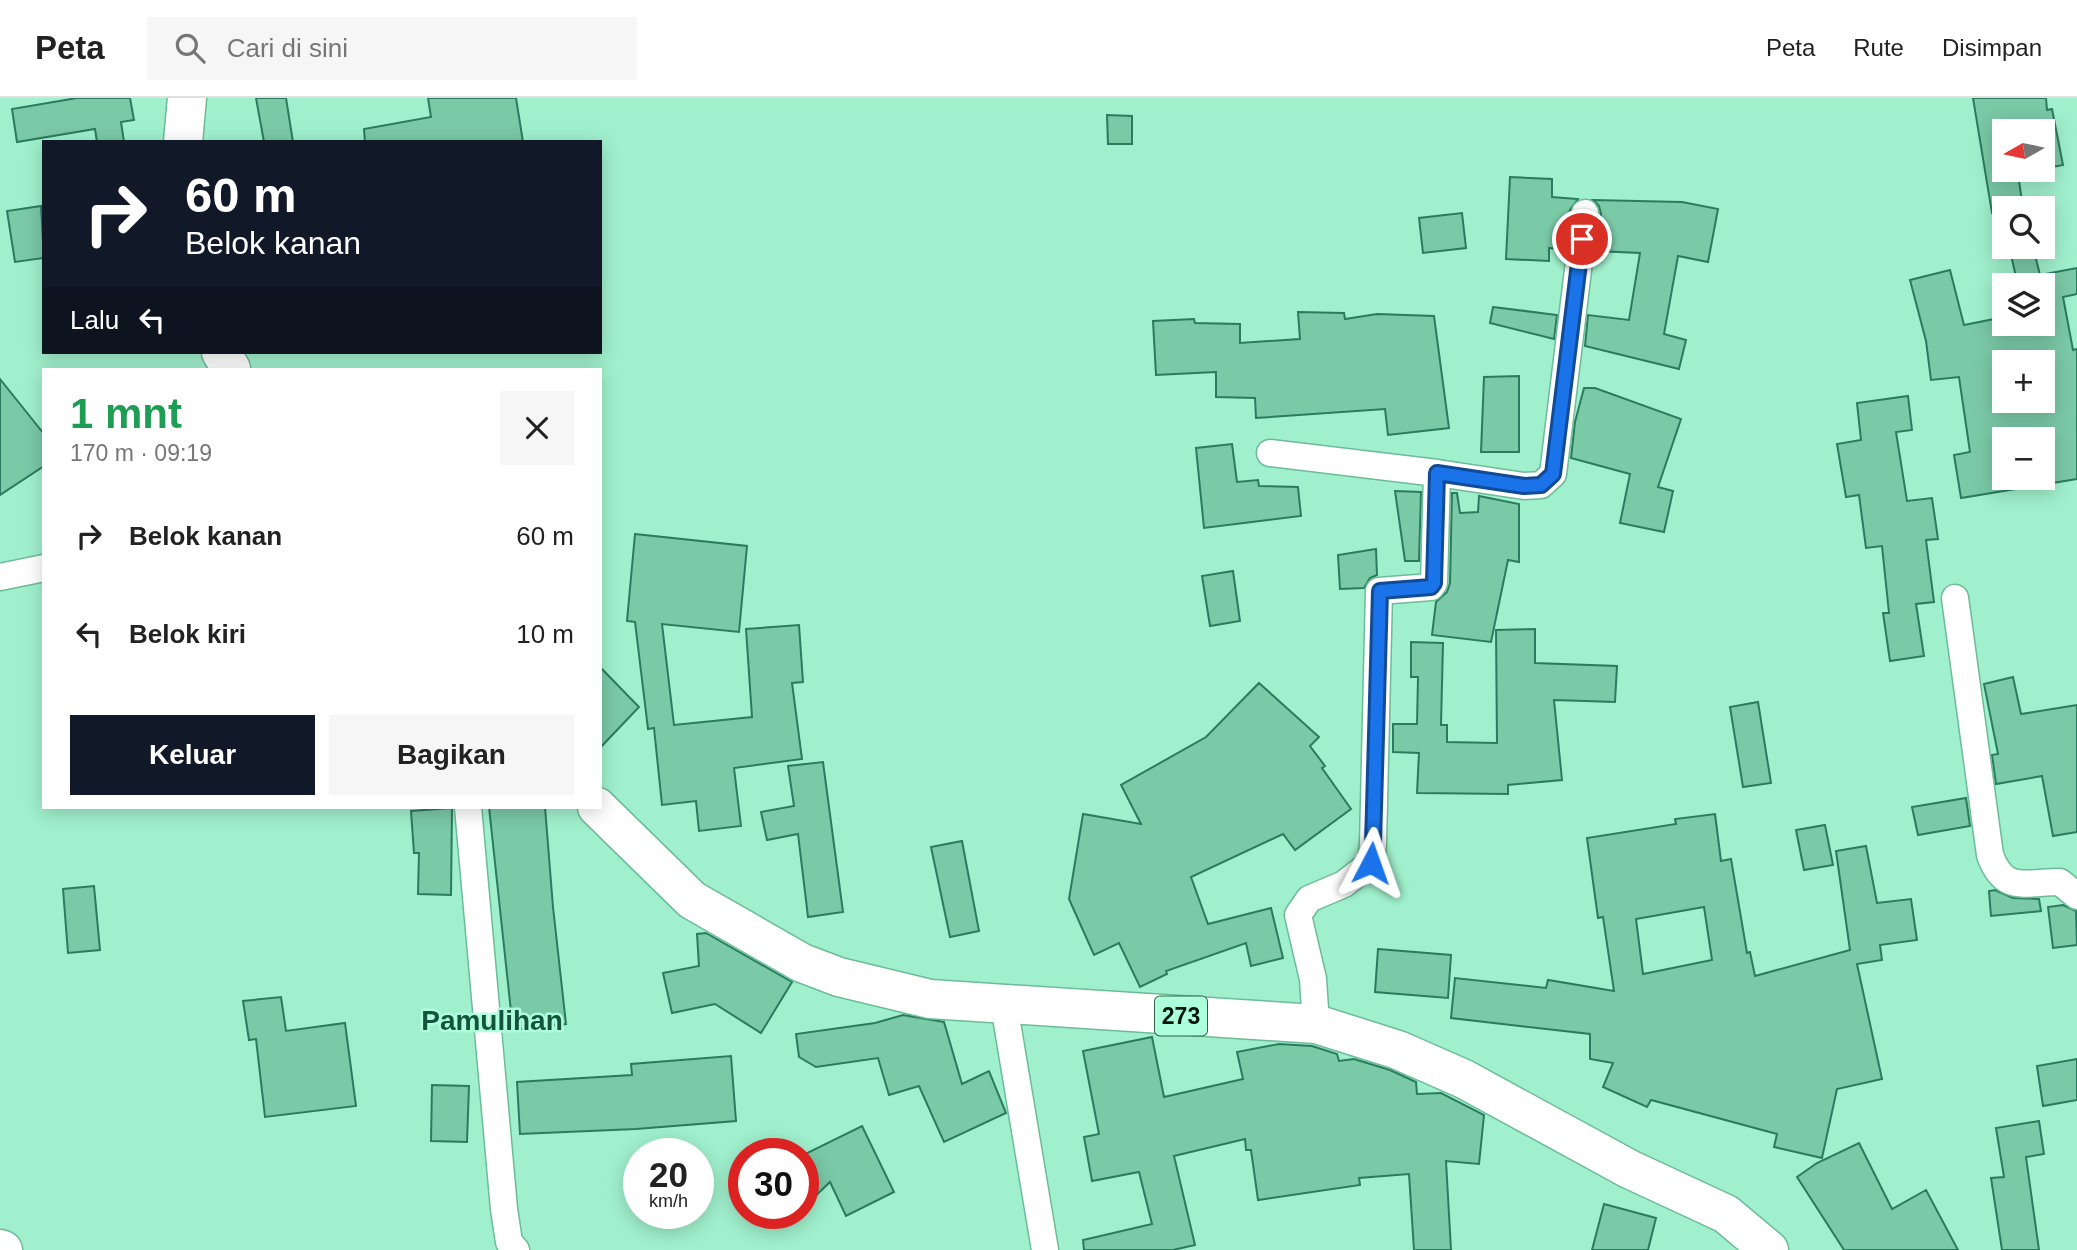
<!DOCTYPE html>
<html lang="id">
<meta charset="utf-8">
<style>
:root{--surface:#fff;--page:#f6f6f6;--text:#222;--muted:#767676;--line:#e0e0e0;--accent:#111827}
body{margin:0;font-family:Helvetica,sans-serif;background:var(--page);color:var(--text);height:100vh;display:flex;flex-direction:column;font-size:26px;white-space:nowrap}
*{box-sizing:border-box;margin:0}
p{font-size:23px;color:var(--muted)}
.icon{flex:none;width:38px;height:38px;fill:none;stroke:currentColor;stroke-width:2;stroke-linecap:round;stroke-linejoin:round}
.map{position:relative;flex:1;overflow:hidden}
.sheet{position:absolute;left:42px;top:270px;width:560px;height:441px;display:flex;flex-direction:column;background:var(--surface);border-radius:0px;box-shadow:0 4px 18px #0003}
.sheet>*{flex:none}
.banner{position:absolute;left:42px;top:42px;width:560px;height:214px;border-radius:0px;box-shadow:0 4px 18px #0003;background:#111827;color:#fff;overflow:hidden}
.needle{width:46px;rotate:261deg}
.tools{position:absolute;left:1992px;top:21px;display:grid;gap:14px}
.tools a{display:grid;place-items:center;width:63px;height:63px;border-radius:0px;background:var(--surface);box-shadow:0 4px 18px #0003;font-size:35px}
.speed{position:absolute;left:623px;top:1040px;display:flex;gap:14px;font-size:35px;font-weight:700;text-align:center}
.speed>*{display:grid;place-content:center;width:91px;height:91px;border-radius:50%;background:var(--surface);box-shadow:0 4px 18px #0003;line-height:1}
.speed small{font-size:18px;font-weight:400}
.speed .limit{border:10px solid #d22;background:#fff;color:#111}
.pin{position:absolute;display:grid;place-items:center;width:60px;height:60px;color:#fff;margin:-30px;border:4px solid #fff;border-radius:50%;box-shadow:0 2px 7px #0007}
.me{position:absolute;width:77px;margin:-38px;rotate:4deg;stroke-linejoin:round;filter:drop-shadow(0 0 5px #0008)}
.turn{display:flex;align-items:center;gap:24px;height:147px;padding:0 28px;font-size:32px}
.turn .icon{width:91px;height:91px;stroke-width:2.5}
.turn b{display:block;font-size:49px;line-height:60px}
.then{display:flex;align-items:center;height:66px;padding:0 28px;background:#0003;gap:14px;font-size:26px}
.round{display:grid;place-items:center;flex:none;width:74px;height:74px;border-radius:0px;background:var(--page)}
.overview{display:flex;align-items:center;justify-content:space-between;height:119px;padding:0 28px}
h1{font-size:42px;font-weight:700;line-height:52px;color:#1e9e55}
.button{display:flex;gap:14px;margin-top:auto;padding:14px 28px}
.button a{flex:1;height:80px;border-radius:0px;background:var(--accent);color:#fff;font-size:28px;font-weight:700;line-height:80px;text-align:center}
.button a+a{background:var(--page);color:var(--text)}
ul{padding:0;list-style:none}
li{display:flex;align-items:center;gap:21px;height:98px;padding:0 28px}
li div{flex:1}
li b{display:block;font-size:26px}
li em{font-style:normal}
header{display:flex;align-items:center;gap:42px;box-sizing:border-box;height:98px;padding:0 35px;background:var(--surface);border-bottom:2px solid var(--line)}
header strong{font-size:33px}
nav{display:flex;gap:38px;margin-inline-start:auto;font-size:24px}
.search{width:490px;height:63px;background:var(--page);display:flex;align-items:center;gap:18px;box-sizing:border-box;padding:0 24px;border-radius:0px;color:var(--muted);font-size:26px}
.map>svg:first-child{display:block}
.building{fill:#7ac9a7;stroke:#2a7c5e;stroke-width:2;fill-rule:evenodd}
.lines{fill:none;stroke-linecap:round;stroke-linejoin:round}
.street-casing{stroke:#6cbb99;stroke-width:29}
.primary-casing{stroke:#6cbb99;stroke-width:41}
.highway-casing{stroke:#6cbb99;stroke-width:41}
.street{stroke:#fff;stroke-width:26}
.primary{stroke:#fff;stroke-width:38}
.highway{stroke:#fff;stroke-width:38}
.route-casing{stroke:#114b97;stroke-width:18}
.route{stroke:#1a73e8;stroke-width:12}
.labels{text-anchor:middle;stroke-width:5;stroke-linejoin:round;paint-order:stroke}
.shield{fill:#adfeda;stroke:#355d4c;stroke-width:2}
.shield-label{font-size:23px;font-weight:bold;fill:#01180f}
.quarter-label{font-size:28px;font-weight:bold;fill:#14543e;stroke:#adfeda}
</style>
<header>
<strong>Peta</strong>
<div class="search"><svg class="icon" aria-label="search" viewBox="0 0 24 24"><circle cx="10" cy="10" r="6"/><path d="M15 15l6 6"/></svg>Cari di sini</div>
<nav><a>Peta</a><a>Rute</a><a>Disimpan</a></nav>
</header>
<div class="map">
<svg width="2077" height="1152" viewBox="0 0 2077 1152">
<rect width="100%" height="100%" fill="#a0f0cd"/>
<path class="building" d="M 77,0 L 130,0 L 134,22 L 121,24 L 124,44 L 97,44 L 95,31 L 17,44 L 12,11 Z
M 256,0 L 286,0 L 293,44 L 264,44 Z
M 428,0 L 516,0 L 523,44 L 365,44 L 364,31 L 431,19 Z
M 1973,0 L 2046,0 L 2047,12 L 2052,11 L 2063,67 L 2042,71 L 2042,33 L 2004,33 L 2004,72 L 2038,72 L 2018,76 L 2023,110 L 2004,110 L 2004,128 L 2000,114 L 1992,115 Z
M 1107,17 L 1132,18 L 1132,46 L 1108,46 Z
M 1510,79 L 1552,81 L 1552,99 L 1578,101 L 1570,112 L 1565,151 L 1549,150 L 1549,163 L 1506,161 Z
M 1593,102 L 1682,104 L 1718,111 L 1708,164 L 1678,158 L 1664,236 L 1686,242 L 1679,271 L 1585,248 L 1588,217 L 1629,222 L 1640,155 L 1596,153 L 1601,116 L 1599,108 Z
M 41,108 L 44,160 L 15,164 L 7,113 Z
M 1462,115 L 1466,150 L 1423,155 L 1419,120 Z
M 2009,149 L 2033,149 L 2040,177 L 2077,170 L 2077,196 L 2063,199 L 2073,252 L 2077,251 L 2077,381 L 1961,400 L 1954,357 L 1970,354 L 1959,279 L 1931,282 L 1926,243 L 1910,182 L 1950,172 L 1964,227 L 2004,219 L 2004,226 L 2042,226 L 2042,187 L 2018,187 ZM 2004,264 L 2042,264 L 2042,303 L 2004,303 ZM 2004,341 L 2042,341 L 2042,380 L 2004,380 Z
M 1493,209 L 1557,217 L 1554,241 L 1490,225 Z
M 1298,214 L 1344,215 L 1345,221 L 1377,216 L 1434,218 L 1449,330 L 1388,337 L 1385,311 L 1256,320 L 1255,300 L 1216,299 L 1216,274 L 1156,277 L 1153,223 L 1194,221 L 1195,225 L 1240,226 L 1240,245 L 1300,241 Z
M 1519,278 L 1519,354 L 1481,354 L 1484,279 Z
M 0,281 L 44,336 L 44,368 L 0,397 Z
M 1584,290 L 1595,290 L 1681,321 L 1658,389 L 1673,393 L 1664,434 L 1620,425 L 1630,376 L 1571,360 L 1575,324 Z
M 1908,298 L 1912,332 L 1896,334 L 1907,403 L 1932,400 L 1938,441 L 1926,442 L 1934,504 L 1916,506 L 1924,558 L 1890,563 L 1883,515 L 1889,515 L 1882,448 L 1866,450 L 1859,397 L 1846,399 L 1837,346 L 1861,342 L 1857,305 Z
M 1232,346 L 1237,384 L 1258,382 L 1259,388 L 1298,389 L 1301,418 L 1204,430 L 1196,350 Z
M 1395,393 L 1421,394 L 1419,463 L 1405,463 Z
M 1452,395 L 1457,395 L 1460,415 L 1478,414 L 1479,398 L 1519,406 L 1519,464 L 1508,462 L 1491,544 L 1432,537 L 1436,504 L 1447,494 L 1450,485 Z
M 635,436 L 747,448 L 739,534 L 662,526 L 674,627 L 752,619 L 746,531 L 799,527 L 803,584 L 792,585 L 802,661 L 734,670 L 741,728 L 699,733 L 696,703 L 662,707 L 654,630 L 648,631 L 635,524 L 627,523 Z
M 1376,451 L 1377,477 L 1370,480 L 1364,490 L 1340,491 L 1338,457 Z
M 1233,473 L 1240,523 L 1210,528 L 1202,478 Z
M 1535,531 L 1535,565 L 1617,568 L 1615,604 L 1554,602 L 1562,682 L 1508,687 L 1508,696 L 1417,695 L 1419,655 L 1393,654 L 1393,626 L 1417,626 L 1418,579 L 1411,579 L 1411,544 L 1443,545 L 1441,627 L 1447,627 L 1447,644 L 1497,645 L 1496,532 Z
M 600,569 L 639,609 L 600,650 Z
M 2013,579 L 2021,616 L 2077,607 L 2077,734 L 2053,738 L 2042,678 L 1996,686 L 1992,657 L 1998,656 L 1984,586 Z
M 1259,585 L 1319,639 L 1310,648 L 1325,668 L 1322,670 L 1351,711 L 1295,752 L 1283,736 L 1191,779 L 1208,826 L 1271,810 L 1283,860 L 1251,868 L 1246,845 L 1166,873 L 1167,876 L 1140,889 L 1119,845 L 1094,857 L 1069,801 L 1083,716 L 1141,726 L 1121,687 L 1206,639 Z
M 1758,604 L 1771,685 L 1743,689 L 1730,609 Z
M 823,664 L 843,814 L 808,819 L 798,736 L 767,742 L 761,714 L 794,708 L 788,668 Z
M 1966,700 L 1970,728 L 1918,737 L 1912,709 Z
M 489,709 L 545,709 L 553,809 L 566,926 L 513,932 Z
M 452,710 L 451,797 L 418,796 L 419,755 L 414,755 L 411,713 Z
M 1715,716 L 1721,763 L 1731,761 L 1747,855 L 1750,854 L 1755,878 L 1850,852 L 1836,753 L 1866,748 L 1877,805 L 1911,801 L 1917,842 L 1880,847 L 1882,862 L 1857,866 L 1882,981 L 1837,991 L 1822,1060 L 1774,1049 L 1777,1036 L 1651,1002 L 1647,1009 L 1603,989 L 1613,965 L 1590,961 L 1590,936 L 1451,920 L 1455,880 L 1546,890 L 1548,882 L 1614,893 L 1603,819 L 1598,820 L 1587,740 L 1676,726 L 1675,721 ZM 1704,809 L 1712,862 L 1643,876 L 1636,821 Z
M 1825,727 L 1833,767 L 1804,772 L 1796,732 Z
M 962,743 L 979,833 L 950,839 L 931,749 Z
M 94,788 L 100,852 L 68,855 L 63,791 Z
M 1995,792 L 2013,800 L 2039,801 L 2041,813 L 1991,818 L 1989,793 Z
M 2063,807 L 2076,813 L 2077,847 L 2053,850 L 2048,809 Z
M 706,835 L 792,884 L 761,935 L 715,906 L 672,915 L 663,875 L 699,868 L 697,836 Z
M 1378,851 L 1451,857 L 1448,900 L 1375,894 Z
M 281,899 L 286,933 L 345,925 L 356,1008 L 265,1019 L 256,941 L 249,942 L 243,903 Z
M 903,917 L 944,924 L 962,986 L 989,973 L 1006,1015 L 944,1044 L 919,988 L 889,997 L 878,960 L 816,969 L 799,959 L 796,936 L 875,925 Z
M 1152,939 L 1164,999 L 1243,981 L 1237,954 L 1279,946 L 1312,948 L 1337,956 L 1339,963 L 1354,961 L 1390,972 L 1416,984 L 1417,996 L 1441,995 L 1484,1017 L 1479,1066 L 1446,1063 L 1451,1152 L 1414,1152 L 1409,1076 L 1359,1080 L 1360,1087 L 1258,1102 L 1251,1052 L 1246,1052 L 1245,1041 L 1174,1058 L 1195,1147 L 1173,1152 L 1084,1152 L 1083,1142 L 1152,1126 L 1139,1074 L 1092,1083 L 1084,1039 L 1099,1036 L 1083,953 Z
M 731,958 L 736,1023 L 636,1031 L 520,1036 L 517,984 L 632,977 L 631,966 Z
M 2077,961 L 2077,1002 L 2043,1008 L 2037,968 Z
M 432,987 L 469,988 L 467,1044 L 431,1043 Z
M 2039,1023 L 2044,1056 L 2026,1059 L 2039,1152 L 2002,1152 L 1991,1080 L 2004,1079 L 1996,1030 Z
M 862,1028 L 894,1094 L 846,1118 L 830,1084 L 803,1110 L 803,1057 Z
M 1859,1045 L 1892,1111 L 1926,1092 L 1958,1152 L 1844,1152 L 1797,1079 L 1817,1065 Z
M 1604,1106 L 1656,1120 L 1648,1152 L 1592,1152 Z"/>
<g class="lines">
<g class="street-casing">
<path id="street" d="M 1270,355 L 1437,375
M 0,479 L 44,470
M 1955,500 L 1990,757 C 2004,796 2025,784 2060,784 L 2077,798
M 468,709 L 504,1111 L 509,1144 L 516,1152
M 1004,907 L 1045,1152
M 1316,926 L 1313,881 L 1298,817 L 1309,801 L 1344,786 L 1371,765 L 1373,746 L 1379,493 L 1431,489 L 1434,485 L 1437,375 L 1524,388 L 1541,387 L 1553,376 L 1585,115"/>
</g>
<g class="primary-casing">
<path id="primary" d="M 183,44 L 187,0
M 221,254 L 231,271
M 597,709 L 692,802 L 802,865 L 839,879 L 930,901 L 1316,926 L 1398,952 L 1464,981 L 1629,1071 L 1726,1116 L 1769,1152"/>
</g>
<g class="highway-casing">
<path id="highway" d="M 0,1151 L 3,1152"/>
</g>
<use href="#street" class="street"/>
<use href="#primary" class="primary"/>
<use href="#highway" class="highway"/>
</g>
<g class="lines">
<g class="route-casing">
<path id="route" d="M 1371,765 L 1373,746 L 1380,493 L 1431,489 L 1434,485 L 1437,375 L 1524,388 L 1541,387 L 1553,376 L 1582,141"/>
</g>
<use href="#route" class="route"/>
</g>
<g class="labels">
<rect class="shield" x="1155" y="898.5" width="52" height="39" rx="5"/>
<g class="shield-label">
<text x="1181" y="926">273</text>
</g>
<g class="quarter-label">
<text x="492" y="932">Pamulihan</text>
</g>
</g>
</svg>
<div class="tools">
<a><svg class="needle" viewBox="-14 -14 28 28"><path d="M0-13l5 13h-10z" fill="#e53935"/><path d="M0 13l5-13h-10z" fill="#767676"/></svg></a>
<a><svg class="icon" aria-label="search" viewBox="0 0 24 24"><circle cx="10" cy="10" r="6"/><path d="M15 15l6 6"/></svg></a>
<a><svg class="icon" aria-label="layers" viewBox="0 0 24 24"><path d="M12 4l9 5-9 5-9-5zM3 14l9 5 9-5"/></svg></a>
<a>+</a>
<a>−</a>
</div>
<div class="speed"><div>20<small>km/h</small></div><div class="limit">30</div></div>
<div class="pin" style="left:1582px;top:141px;background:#d93025"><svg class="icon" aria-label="arrive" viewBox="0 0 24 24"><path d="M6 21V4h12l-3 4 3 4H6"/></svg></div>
<svg class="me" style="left:1371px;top:765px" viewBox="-20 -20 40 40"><path d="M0-17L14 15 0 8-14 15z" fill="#1a73e8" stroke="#fff" stroke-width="4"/></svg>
<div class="banner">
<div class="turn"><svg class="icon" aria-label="right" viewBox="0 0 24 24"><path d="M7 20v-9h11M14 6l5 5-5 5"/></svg><div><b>60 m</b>Belok kanan</div></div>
<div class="then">Lalu<svg class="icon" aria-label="left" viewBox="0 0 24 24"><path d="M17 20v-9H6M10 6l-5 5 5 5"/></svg></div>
</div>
<section class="sheet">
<div class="overview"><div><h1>1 mnt</h1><p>170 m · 09:19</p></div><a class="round"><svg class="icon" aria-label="close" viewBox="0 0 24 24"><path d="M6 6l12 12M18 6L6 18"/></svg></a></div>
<ul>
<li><svg class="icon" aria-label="right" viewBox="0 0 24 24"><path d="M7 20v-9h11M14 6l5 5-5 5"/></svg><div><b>Belok kanan</b></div><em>60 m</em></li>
<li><svg class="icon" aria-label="left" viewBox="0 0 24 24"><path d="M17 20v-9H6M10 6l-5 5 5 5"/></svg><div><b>Belok kiri</b></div><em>10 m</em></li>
</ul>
<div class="button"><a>Keluar</a><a>Bagikan</a></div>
</section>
</div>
